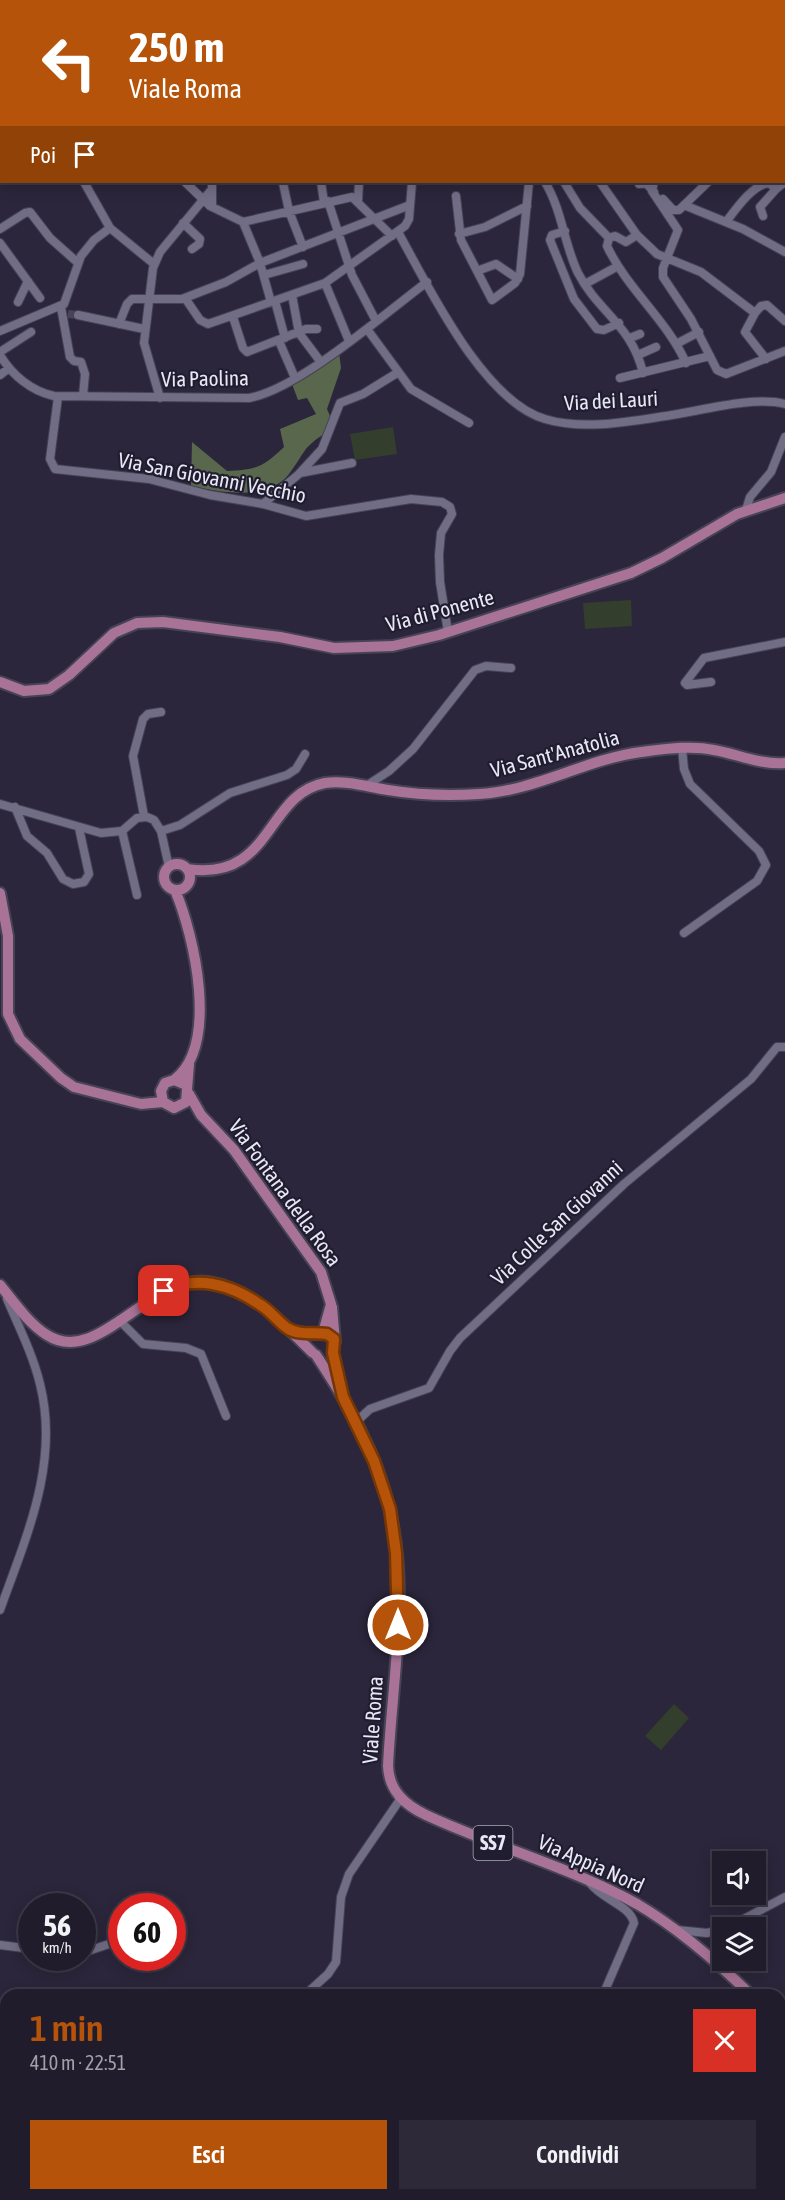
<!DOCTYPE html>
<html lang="it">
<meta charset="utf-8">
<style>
:root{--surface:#201c2c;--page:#2d2938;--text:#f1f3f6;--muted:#a2a1a9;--line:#3d3a48;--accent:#b45309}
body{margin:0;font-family:"Asap Condensed",sans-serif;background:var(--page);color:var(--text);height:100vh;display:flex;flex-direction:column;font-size:22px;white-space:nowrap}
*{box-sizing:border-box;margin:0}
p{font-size:20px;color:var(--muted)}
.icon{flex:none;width:33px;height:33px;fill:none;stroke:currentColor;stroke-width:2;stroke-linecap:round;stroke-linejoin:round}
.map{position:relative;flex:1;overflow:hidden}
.details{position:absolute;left:0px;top:1989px;width:786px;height:212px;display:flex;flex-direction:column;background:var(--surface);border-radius:18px 18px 0 0;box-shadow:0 3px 15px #0003,0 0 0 2px var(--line)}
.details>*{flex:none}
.top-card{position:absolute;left:0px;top:0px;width:786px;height:183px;box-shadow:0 3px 15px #0003,0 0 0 2px var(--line);background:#b45309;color:#fff;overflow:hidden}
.tools{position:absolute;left:712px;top:1851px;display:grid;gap:12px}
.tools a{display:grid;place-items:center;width:54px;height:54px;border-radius:0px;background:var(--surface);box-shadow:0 3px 15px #0003,0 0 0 2px var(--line);font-size:30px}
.speed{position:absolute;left:18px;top:1893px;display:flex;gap:12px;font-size:30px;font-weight:700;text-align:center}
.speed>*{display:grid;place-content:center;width:78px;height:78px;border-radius:50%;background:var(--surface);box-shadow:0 3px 15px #0003,0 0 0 2px var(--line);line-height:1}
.speed small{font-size:15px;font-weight:400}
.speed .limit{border:9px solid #d22;background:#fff;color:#111}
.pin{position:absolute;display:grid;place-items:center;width:51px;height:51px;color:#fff;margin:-26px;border-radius:12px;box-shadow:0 3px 9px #0006}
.me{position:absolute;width:66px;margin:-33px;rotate:0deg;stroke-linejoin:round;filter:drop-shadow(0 0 4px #0008)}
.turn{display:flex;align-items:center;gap:21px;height:126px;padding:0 30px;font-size:27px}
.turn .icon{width:78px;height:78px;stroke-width:2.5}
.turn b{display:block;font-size:42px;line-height:51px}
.then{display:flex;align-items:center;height:57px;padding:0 30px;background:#0003;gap:12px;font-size:22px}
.round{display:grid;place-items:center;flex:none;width:63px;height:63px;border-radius:0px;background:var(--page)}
.headline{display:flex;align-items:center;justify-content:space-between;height:102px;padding:0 30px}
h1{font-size:36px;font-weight:600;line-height:45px;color:var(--accent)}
.button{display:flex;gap:12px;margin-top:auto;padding:12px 30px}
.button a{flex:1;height:69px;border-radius:0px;background:var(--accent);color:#fff;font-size:24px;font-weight:600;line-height:69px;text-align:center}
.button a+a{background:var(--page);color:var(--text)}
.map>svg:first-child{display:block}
.green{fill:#343e2c}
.forest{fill:#59674d}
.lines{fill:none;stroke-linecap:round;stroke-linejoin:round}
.minor-tunnel{stroke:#484357;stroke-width:8;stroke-dasharray:8 4;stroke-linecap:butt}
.minor-casing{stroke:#464355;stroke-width:10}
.major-casing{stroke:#464355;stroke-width:14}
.minor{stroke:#716d85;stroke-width:8}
.major{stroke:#a87396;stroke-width:10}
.route-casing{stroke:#753606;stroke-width:15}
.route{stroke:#b45309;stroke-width:10}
.labels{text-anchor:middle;stroke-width:4.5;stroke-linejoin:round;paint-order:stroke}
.shield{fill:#211d31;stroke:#adaaba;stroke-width:1.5}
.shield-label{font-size:20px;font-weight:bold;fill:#e9e7f5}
.street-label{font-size:21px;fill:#e9e7f5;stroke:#211d31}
</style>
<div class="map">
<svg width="785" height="2200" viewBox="0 0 785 2200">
<rect width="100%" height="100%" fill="#2b263b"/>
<path class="green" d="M 393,427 L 397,454 L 355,460 L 350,434 Z
M 631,600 L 632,626 L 585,629 L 583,603 Z
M 674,1704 L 689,1718 L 661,1750 L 645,1736 Z"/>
<path class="forest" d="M 339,352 L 341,368 L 327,409 L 330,416 L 326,433 C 302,447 304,455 289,474 C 267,502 221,492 191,486 L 192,442 L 227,471 C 256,470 263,467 284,447 L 280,429 L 316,414 L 307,398 L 298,400 L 292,384 Z"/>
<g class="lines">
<path class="minor-tunnel" d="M 68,314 L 78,315"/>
<g class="minor-casing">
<path id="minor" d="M 228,0 L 229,2
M 265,0 L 266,2
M 335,0 L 336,2
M 637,0 L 639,2
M 764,0 L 765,2
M 35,2 L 37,0
M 142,2 L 146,0
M 443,2 L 450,0
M 545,2 L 546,0
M 701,2 L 702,0
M 748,2 L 750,0
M 784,7 L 785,7
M 0,25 L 2,24
M 784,27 L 785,28
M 784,61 L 785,61
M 0,70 L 2,69
M 784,84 L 785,84
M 0,136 L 2,135
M 784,149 L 785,149
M 84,182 L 110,228 L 154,264
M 185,182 L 210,206 L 243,222 L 352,197 L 392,236
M 321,182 L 324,202
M 545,182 C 562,210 564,244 578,273 C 598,312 632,325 643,373
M 564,182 L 580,208 L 609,238
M 600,182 L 637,235
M 654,182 L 652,191 L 678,230 L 663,268 L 663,277 L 691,319 L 717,370 L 726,374 L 785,351
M 283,183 L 289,211 L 303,247
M 639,184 L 646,183 L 654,192
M 456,196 L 461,240 L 492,300 L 515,283 L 520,274 L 529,182
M 663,199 L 673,210 L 679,210 L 708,182
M 328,201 L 352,275 L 376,321
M 358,202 L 359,182
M 684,205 L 743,229 L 785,252
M 212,207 L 212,182
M 763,216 L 760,207 L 776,189
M 243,222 L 260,263 L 271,302
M 726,222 C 736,209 752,185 769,183 L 776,189 L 785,182
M 183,223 L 200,239 L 199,244 L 192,249
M 0,229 L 25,213 L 30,212 L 50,238 L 77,262
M 565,231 L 552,235 L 550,240 L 574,299 L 597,329 L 604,330 L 619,323
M 398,232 C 428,286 483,401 545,419 C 584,431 632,421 672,415 C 704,410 754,396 785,404
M 459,234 L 485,227 L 527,206
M 609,238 L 615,236 L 626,242 L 637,235 L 657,254 L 701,272 L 755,313 L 761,306 L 767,305 L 785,321
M 609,238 L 607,246 C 627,289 667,320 686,363
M 0,243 L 40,298
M 477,271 L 496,264 L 518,279
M 264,275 L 303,264
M 325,283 L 349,341
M 585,284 L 618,266
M 292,295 L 299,333 L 320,361
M 185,298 L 200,320 L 208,324 L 325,283 L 405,226 L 409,219 L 412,182
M 275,301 L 285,338
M 18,302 L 28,281
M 61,307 L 70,357 L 74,361 L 81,362 L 85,374 L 83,396
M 755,313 L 745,332 L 766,359
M 78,315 L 144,329
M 233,317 L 243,348 L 247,352 L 306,329 L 317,329
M 119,324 L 127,304 L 132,299 L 182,299 L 226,282 L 260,263 L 410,205
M 367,329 L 411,389 L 469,423
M 0,331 L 64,304 L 81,256 L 94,240 L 110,228
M 630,338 L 640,334
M 279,341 L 295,378
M 676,344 L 699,332
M 0,352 L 31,332
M 0,355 C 12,375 31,391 54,396 L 249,398 C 299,389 384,314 427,282
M 638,355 L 656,347
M 0,375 L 9,368
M 620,378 L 710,356
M 58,397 L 50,459 L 55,469 L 149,479 L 210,495 L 263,504 L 306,516 L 411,499 L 442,502 L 450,507 L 452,514 L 441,533 L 439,555 L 440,582 L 448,632
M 160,398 L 144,343 L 153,268 L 160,252 L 212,189
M 300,473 L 352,463
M 263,504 L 299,474 L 322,449 L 340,403 L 363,394 L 397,373
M 746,510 L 750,497 L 771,472 L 785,437
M 711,682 L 687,685 L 685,683 L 704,658 L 785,642
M 682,748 L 684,769 L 690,784 L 759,851 L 766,865 L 757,881 L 684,933
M 366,786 L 389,771 L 413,749 L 475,670 L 486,666 L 511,668
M 0,804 L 101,833 L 122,831 L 137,818 L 147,817 L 154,820 L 161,831 L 169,867
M 15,807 L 27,836 L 47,853 L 63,879 L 73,884 L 84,882 L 89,874 L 79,828
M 144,816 L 133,756 L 143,719 L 148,714 L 161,712
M 122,831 L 137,895
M 161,831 L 180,825 L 230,793 L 287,775 L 296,769 L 305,754
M 119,1320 L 143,1344 L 186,1348 L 201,1354 L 226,1416
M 356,1422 L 370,1409 L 429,1388 L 450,1351 L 460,1338 L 624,1184 L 751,1079 L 777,1047 L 785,1047
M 0,1610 C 26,1537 60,1463 40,1384 C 33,1355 19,1327 7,1299
M 590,1883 C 601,1899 630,1905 634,1923 L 603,1995
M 727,1928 L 785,1897
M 677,1930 L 707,1933 L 723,1929
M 0,1945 L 32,1949
M 82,1953 L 109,1944 L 122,1944
M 305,1995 L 328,1974 L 336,1962 L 341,1897 L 349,1874 L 401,1798
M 0,2112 L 6,2112
M 780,2182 L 785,2181
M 57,2194 L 63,2200
M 103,2194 L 110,2200
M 375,2194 L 376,2200
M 426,2194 L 427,2200
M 13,2200 L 17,2194
M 543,2200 L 544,2194"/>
</g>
<g class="major-casing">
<path id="major" d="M 0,682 L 24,691 L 49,689 L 69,675 L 114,633 L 137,623 L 163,622 L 280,637 L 334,648 L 393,646 L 439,635 L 631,573 L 662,558 L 737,514 L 785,498
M164 877a13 13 0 1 1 26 0a13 13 0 1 1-26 0Z
M 187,869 C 273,882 265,794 325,783 C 346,780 368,787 388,790 C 418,795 448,796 479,794 C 536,791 586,759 641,752 C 665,749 691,745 714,750 C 737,754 761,765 785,763
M 0,893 L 8,936 L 8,1014 L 20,1039 L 61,1078 L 74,1087 L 141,1104 L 163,1102
M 174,1080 C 220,1045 194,935 175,890
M 186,1085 L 174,1080 L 165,1083 L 161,1091 L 163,1102 L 174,1108 L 186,1102 L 189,1064
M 189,1094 L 201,1115 L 234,1150 L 321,1272 L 331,1304 L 323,1333
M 0,1285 C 14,1302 28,1323 47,1335 C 98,1368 150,1273 208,1282 C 253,1289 282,1323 313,1353
M 332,1307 L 335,1342
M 291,1330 L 307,1334 L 327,1334 L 334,1339 L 333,1353 L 340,1387
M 316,1355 C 347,1402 376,1452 389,1507 C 410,1591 392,1681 388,1766 C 389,1791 405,1805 426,1815 C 495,1847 570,1867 637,1904 C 678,1928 717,1962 751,1995
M 780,2025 L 785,2030"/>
</g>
<use href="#minor" class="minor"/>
<use href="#major" class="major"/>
</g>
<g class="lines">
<g class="route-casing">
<path id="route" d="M 164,1291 C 196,1275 230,1284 259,1304 C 270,1310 277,1321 287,1328 C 299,1336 315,1332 327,1334 L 334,1339 L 333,1353 L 343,1397 L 374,1461 L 390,1509 L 396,1553 L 398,1625"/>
</g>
<use href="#route" class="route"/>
</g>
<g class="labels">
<rect class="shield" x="473.5" y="1826" width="39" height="34" rx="4.5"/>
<g class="shield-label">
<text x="493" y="1850">SS7</text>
</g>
<g class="street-label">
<text transform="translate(205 379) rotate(-1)" y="7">Via Paolina</text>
<text transform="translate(611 401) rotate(-3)" y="7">Via dei Lauri</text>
<text transform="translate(212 478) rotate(11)" y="7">Via San Giovanni Vecchio</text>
<text transform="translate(440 611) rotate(-15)" y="7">Via di Ponente</text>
<text transform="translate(555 754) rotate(-15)" y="7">Via Sant'Anatolia</text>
<text transform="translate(285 1193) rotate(54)" y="7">Via Fontana della Rosa</text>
<text transform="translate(557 1223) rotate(-43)" y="7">Via Colle San Giovanni</text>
<text transform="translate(373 1720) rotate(-86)" y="7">Viale Roma</text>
<text transform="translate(591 1864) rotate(24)" y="7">Via Appia Nord</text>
</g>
</g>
</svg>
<div class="tools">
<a><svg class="icon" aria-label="sound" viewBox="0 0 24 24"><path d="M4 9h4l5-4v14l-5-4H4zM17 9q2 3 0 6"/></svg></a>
<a><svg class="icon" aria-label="layers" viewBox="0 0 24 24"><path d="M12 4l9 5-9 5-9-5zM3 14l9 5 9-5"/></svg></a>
</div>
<div class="speed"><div>56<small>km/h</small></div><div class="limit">60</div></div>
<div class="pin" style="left:164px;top:1291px;background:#d93025"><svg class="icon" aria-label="arrive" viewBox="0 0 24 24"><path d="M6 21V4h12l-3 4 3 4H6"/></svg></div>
<svg class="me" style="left:398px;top:1625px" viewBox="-20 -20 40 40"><circle r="17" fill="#b45309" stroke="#fff" stroke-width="3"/><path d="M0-11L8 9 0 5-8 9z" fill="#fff"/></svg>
<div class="top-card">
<div class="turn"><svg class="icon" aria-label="left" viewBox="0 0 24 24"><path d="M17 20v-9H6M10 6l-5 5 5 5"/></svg><div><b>250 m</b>Viale Roma</div></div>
<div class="then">Poi<svg class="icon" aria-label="arrive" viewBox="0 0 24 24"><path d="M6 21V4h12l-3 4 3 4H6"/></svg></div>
</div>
<section class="details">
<div class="headline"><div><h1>1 min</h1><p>410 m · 22:51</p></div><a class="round" style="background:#d93025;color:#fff"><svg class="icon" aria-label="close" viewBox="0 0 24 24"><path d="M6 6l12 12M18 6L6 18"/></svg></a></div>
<div class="button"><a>Esci</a><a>Condividi</a></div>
</section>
</div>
